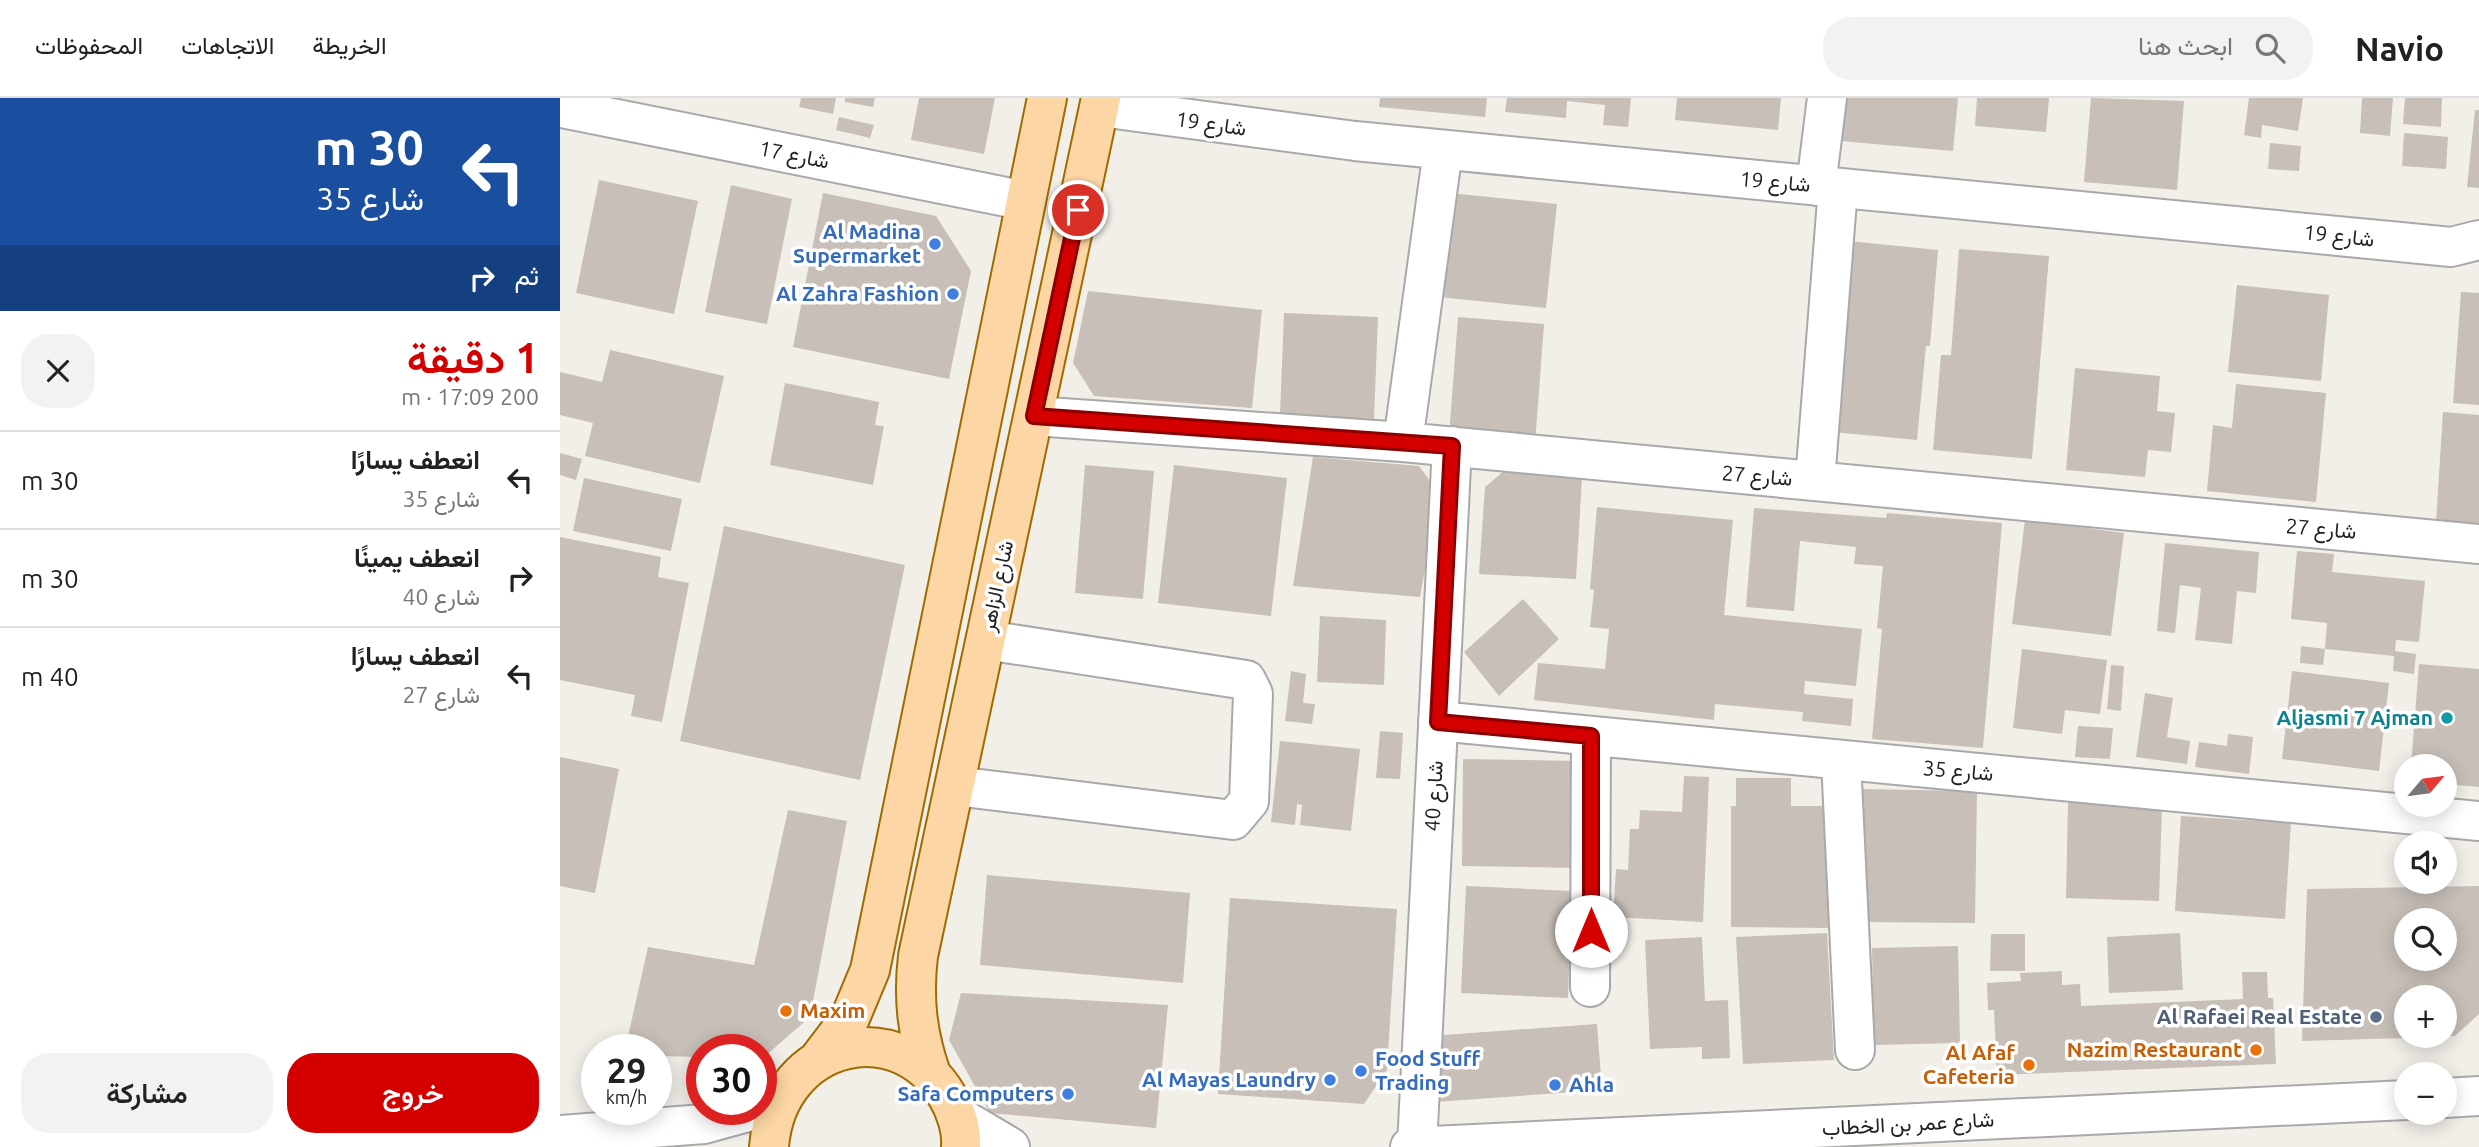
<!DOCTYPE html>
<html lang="ar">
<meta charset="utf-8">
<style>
:root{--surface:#fff;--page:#f2f2f2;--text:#222;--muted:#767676;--line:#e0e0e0;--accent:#d40000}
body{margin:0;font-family:Ubuntu,Vazirmatn,sans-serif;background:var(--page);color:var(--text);direction:rtl;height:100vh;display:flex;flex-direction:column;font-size:26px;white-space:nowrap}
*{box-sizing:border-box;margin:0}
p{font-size:23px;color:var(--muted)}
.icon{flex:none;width:38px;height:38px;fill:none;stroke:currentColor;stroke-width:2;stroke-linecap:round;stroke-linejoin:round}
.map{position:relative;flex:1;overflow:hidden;direction:ltr}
.sheet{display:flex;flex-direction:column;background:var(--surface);width:560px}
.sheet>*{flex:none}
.top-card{background:#1a4fa0;color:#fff;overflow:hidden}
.needle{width:46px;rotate:61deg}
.buttons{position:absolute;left:1834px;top:656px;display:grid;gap:14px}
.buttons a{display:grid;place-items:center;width:63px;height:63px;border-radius:50%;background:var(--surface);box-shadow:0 4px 18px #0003;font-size:35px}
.speed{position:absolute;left:21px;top:936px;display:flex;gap:14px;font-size:35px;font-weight:700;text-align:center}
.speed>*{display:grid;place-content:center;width:91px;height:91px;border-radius:50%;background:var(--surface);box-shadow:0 4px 18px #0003;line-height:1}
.speed small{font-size:18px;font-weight:400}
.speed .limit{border:10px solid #d22;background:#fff;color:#111}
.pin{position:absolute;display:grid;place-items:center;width:60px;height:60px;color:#fff;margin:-30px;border:4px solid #fff;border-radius:50%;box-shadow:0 2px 7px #0007}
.me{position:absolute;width:77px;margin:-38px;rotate:0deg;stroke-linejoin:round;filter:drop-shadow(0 0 5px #0008)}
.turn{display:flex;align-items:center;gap:24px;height:147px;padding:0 21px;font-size:32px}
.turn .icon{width:91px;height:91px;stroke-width:2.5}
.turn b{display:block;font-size:49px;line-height:60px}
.then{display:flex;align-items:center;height:66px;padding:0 21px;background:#0003;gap:14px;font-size:26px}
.round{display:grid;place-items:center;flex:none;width:74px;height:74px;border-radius:28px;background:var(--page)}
.overview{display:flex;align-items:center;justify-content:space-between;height:119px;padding:0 21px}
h1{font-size:42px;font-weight:600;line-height:52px;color:var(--accent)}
.action{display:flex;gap:14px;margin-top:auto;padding:14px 21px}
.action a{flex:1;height:80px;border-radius:28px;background:var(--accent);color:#fff;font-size:28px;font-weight:600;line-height:80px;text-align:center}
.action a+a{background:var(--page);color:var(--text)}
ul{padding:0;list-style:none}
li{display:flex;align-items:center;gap:21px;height:98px;padding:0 21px;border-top:2px solid var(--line)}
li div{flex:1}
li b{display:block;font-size:26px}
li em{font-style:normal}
header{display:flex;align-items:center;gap:42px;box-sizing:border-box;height:98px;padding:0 35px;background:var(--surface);border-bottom:2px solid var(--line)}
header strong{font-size:33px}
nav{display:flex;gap:38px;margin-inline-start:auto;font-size:24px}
.search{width:490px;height:63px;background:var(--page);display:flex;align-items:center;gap:18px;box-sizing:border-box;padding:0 24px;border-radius:28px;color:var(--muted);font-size:26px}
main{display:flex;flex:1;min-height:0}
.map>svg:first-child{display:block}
.building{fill:#c7bfb8;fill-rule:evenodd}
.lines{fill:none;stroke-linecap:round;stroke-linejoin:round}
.minor-casing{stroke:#a9a9a9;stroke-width:42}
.major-casing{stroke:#a06b00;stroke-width:42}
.minor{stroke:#fff;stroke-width:38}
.major{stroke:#fcd6a4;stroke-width:38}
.route-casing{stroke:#8a0000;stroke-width:18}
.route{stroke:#d40000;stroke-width:12}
.shop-dot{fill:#3f7fe0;stroke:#fff;stroke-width:2.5}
.culture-dot{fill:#0f9aa8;stroke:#fff;stroke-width:2.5}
.food-dot{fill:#e8710a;stroke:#fff;stroke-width:2.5}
.service-dot{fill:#5c6f8a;stroke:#fff;stroke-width:2.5}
.labels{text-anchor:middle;stroke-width:7;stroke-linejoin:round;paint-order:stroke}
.street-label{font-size:21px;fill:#222;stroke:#fff}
.shop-label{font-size:21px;font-weight:bold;fill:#366cbe;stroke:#fff;text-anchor:end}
.culture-label{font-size:21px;font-weight:bold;fill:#0d838f;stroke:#fff;text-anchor:end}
.food-label{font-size:21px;font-weight:bold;fill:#c56008;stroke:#fff;text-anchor:end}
.service-label{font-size:21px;font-weight:bold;fill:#4e5e75;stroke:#fff;text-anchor:end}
</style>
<header>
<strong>Navio</strong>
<div class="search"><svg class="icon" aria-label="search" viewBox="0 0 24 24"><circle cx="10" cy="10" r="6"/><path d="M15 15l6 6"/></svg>ابحث هنا</div>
<nav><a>الخريطة</a><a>الاتجاهات</a><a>المحفوظات</a></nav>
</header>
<main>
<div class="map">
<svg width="1919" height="1049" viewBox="0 0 1919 1049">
<rect width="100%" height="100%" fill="#f2efe9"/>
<path class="building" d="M 241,0 L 276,0 L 273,16 L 239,9 Z
M 285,0 L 315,0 L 313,9 L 285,4 Z
M 359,0 L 435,0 L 424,56 L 351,42 Z
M 820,0 L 927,0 L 925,19 L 819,9 Z
M 947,0 L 1071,0 L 1068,29 L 1043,27 L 1045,7 L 1007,3 L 1006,20 L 945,14 Z
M 1117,0 L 1221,0 L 1218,32 L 1115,22 Z
M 1284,0 L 1398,0 L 1393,53 L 1281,43 Z
M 1417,0 L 1489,0 L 1486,34 L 1415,28 Z
M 1531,0 L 1624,3 L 1617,92 L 1524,84 Z
M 1689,0 L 1743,0 L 1738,33 L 1702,27 L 1701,40 L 1684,37 Z
M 1802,0 L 1833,0 L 1830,38 L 1800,35 Z
M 1845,0 L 1882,0 L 1881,29 L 1843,26 Z
M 1915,12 L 1919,12 L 1919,90 L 1907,89 Z
M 279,19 L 314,27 L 310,40 L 276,32 Z
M 1844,35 L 1888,39 L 1886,71 L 1842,68 Z
M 1710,45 L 1741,48 L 1739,73 L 1708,71 Z
M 39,82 L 138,103 L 114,216 L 16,195 Z
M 171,87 L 232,101 L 207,226 L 145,214 Z
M 263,95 L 376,118 L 411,173 L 389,281 L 233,249 Z
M 890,95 L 997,106 L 986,210 L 879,199 Z
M 1279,142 L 1378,152 L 1370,248 L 1366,248 L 1357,342 L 1262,333 Z
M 1399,151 L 1489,158 L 1472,361 L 1373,352 L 1381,257 L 1391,257 Z
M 1677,187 L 1769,197 L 1761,283 L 1668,274 Z
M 528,193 L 702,212 L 692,310 L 534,298 L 513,265 Z
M 1901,194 L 1919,195 L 1919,307 L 1893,305 Z
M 724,215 L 818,219 L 814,321 L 720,316 Z
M 898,219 L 984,226 L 975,346 L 889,338 Z
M 50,252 L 164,278 L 140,385 L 25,358 L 33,325 L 0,317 L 0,274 L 42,284 Z
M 1515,270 L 1600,278 L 1597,313 L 1615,315 L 1611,354 L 1588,352 L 1585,379 L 1506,372 Z
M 225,285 L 319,304 L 315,327 L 324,328 L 313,387 L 210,367 Z
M 1676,286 L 1766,295 L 1756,404 L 1647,393 L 1653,327 L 1672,330 Z
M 1883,314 L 1919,317 L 1919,427 L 1876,424 Z
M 0,355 L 22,361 L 16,382 L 0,377 Z
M 753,359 L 859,368 L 879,395 L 860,499 L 733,488 Z
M 525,367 L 594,373 L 583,501 L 515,495 Z
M 614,367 L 727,380 L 711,518 L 598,505 Z
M 944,373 L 1022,380 L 1016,481 L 919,476 L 925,389 Z
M 24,380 L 122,401 L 111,453 L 13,433 Z
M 1037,409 L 1173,422 L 1164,517 L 1302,531 L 1296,588 L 1245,583 L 1244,596 L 1293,601 L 1291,628 L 1242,623 L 1243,614 L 1155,606 L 1154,622 L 974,602 L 978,565 L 1045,571 L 1049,531 L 1030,529 L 1034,492 L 1030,491 Z
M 1194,410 L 1326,420 L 1327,415 L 1442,425 L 1423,650 L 1312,641 L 1322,531 L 1317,530 L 1323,468 L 1294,466 L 1296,449 L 1240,443 L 1234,513 L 1186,509 Z
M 1465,422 L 1564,435 L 1551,538 L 1452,526 Z
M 164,428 L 345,467 L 300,682 L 120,643 Z
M 0,439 L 101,459 L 98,479 L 129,485 L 102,624 L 71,618 L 75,597 L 0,582 Z
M 1605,445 L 1699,454 L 1696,495 L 1677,493 L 1672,546 L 1635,542 L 1641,490 L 1620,487 L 1615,535 L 1597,533 Z
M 1737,453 L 1774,456 L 1772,474 L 1865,483 L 1859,544 L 1836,542 L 1835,553 L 1856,556 L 1854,576 L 1833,573 L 1834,558 L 1765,551 L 1767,525 L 1731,521 Z
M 963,501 L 999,541 L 939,598 L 904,554 Z
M 760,518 L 826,522 L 824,587 L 757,584 Z
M 1741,548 L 1765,551 L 1763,567 L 1740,565 Z
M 1462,551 L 1547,562 L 1540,616 L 1505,612 L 1502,636 L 1453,630 Z
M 1859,566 L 1919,571 L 1919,689 L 1885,686 L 1885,668 L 1851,668 Z
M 1551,567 L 1564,568 L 1561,613 L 1547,611 Z
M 731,573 L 746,576 L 743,605 L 755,606 L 752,626 L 725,623 Z
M 1732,573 L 1829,585 L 1819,673 L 1722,661 Z
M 1585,595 L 1613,600 L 1607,639 L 1630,643 L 1627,666 L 1576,659 Z
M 1518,628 L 1553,630 L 1550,661 L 1515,659 Z
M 820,633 L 843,635 L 840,681 L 816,680 Z
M 1668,636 L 1693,639 L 1689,676 L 1635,669 L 1639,644 L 1667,648 Z
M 720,643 L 800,651 L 791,733 L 740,727 L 742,707 L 737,706 L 735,727 L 711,724 Z
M 0,659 L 59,671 L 35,795 L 0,788 Z
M 903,661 L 1018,663 L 1017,770 L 902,768 Z
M 1124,678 L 1149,679 L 1143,824 L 1053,819 L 1056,771 L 1068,772 L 1070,731 L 1079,731 L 1080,712 L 1122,714 Z
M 1176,680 L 1231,680 L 1231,708 L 1271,708 L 1270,830 L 1171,829 L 1171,708 L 1176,708 Z
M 1298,691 L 1417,693 L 1415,825 L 1297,824 Z
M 1508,704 L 1602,707 L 1599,803 L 1506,800 Z
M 228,712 L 287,723 L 250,919 L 204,959 L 201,959 L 201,952 L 142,952 L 142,959 L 96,958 L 96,952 L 65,952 L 88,849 L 194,867 Z
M 1621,718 L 1731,725 L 1725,821 L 1615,813 Z
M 427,777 L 630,795 L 623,885 L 420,867 Z
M 906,788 L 1012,793 L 1008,900 L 901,895 Z
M 1919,788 L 1919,916 L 1895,938 L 1885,938 L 1885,900 L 1846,900 L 1846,940 L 1742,943 L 1747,791 ZM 1846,822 L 1885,822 L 1885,861 L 1846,861 Z
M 670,800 L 837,811 L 827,972 L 804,1006 L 658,996 Z
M 1267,835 L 1274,962 L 1183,966 L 1176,839 Z
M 1620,835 L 1623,892 L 1549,895 L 1547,839 Z
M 1431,836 L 1465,836 L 1465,873 L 1430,873 Z
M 1142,839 L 1145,903 L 1168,902 L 1170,960 L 1142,961 L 1142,949 L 1090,951 L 1085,842 Z
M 1398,848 L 1400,945 L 1314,947 L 1312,850 Z
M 1502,873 L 1502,887 L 1520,886 L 1521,908 L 1683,901 L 1682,874 L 1707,874 L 1708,900 L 1713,900 L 1716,966 L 1437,977 L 1434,912 L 1428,912 L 1427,885 L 1461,883 L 1460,875 Z
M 401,895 L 608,907 L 596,1030 L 430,1015 L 389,942 Z
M 1037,926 L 1042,992 L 875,1004 L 870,938 Z"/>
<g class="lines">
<g class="minor-casing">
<path id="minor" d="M 540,9 L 795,43 L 1840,144 L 1891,149 L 1919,142
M 2,10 L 466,103
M 1256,88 L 1267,0
M 474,318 L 843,344 L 1919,446
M 843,344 L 883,52
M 1255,383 L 1278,90
M 878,623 L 1919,723
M 1281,662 L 1295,952
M 395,688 L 673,722 L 689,703 L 693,596 L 686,582 L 426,542
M 1030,889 L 1031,638
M 1885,1000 L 1919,998
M 396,1017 L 450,1049
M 0,1037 L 144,1026 L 195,1012
M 850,1049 L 1846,1002
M 857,1049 L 892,348"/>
</g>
<g class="major-casing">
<path id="major" d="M 259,961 L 290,920 L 310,872 L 487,0
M 371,976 C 357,936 353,900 358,858 L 541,0
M 209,1049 C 217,941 345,911 392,1007 C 398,1020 402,1035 401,1049"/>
</g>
<use href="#minor" class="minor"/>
<use href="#major" class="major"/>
</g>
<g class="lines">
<g class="route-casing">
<path id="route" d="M 518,112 L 474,318 L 892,348 L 878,624 L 1031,638 L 1031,833"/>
</g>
<use href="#route" class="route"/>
</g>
<g class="shop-dot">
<circle cx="375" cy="146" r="7"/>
<circle cx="393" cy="196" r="7"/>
<circle cx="801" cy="973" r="7"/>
<circle cx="770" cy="982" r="7"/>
<circle cx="995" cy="987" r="7"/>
<circle cx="508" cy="996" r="7"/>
</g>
<circle class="culture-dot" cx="1887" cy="620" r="7"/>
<g class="food-dot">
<circle cx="226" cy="913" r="7"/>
<circle cx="1696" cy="952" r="7"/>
<circle cx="1469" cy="967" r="7"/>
</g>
<circle class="service-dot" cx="1816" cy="919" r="7"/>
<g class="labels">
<g class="street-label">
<text transform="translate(651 26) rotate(8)" y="7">شارع 19</text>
<text transform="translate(234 57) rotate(11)" y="7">شارع 17</text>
<text transform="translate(1215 84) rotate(5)" y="7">شارع 19</text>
<text transform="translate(1779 138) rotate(6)" y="7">شارع 19</text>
<text transform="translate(1197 378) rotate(5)" y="7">شارع 27</text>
<text transform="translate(1761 431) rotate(5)" y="7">شارع 27</text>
<text transform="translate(437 488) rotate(-78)" y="7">شارع الزاهر</text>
<text transform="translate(1398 673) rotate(5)" y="7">شارع 35</text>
<text transform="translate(874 698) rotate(-87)" y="7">شارع 40</text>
<text transform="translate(1348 1026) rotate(-3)" y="7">شارع عمر بن الخطاب</text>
</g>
<g class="shop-label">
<text x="361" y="141">Al Madina<tspan x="361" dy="24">Supermarket</tspan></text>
<text x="379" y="203">Al Zahra Fashion</text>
<text x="815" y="968" text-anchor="start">Food Stuff<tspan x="815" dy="24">Trading</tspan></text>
<text x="756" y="989">Al Mayas Laundry</text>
<text x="1009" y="994" text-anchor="start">Ahla</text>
<text x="494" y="1003">Safa Computers</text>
</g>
<g class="culture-label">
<text x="1873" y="627">Aljasmi 7 Ajman</text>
</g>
<g class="food-label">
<text x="240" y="920" text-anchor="start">Maxim</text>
<text x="1682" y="959">Nazim Restaurant</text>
<text x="1455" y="962">Al Afaf<tspan x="1455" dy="24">Cafeteria</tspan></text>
</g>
<g class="service-label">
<text x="1802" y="926">Al Rafaei Real Estate</text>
</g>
</g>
</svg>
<div class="buttons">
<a><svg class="needle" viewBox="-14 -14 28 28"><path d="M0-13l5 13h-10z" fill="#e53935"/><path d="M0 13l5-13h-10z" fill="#767676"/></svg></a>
<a><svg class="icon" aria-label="sound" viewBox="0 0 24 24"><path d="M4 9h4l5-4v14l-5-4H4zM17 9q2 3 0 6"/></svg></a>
<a><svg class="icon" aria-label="search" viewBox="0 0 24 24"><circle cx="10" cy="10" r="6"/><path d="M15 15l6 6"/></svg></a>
<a>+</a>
<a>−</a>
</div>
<div class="speed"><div>29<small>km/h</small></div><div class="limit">30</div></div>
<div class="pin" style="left:518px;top:112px;background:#d93025"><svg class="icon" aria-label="arrive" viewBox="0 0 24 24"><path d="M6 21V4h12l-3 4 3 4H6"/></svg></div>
<svg class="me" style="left:1031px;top:833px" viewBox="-20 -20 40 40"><circle r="19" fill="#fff"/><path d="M0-13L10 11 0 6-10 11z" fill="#d40000"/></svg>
</div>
<section class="sheet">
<div class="top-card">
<div class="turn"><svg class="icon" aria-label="left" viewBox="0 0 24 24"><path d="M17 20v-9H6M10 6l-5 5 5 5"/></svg><div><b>30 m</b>شارع 35</div></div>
<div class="then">ثم<svg class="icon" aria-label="right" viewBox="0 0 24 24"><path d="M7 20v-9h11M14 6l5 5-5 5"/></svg></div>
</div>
<div class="overview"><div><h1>1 دقيقة</h1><p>200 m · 17:09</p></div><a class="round"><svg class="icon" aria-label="close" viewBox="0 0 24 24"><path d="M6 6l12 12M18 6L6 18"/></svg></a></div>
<ul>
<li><svg class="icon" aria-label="left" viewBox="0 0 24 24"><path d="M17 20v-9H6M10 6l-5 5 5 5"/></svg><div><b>انعطف يسارًا</b><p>شارع 35</p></div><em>30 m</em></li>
<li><svg class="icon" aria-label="right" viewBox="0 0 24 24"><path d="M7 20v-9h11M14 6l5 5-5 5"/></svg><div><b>انعطف يمينًا</b><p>شارع 40</p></div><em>30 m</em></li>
<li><svg class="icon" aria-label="left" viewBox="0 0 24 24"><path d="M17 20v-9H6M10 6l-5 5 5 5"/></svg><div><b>انعطف يسارًا</b><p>شارع 27</p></div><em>40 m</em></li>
</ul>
<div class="action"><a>خروج</a><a>مشاركة</a></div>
</section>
</main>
